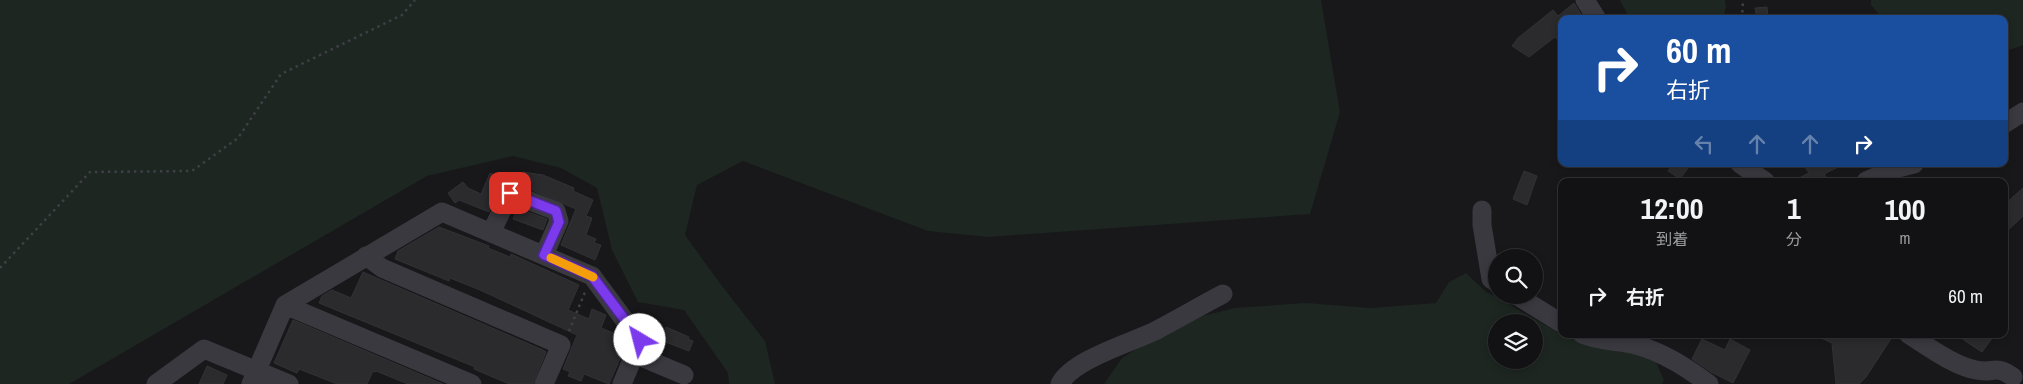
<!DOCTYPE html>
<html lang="ja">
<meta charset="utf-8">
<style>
:root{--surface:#121214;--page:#1f2022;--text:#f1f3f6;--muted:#9c9ea0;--line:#313234}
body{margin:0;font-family:"Archivo Narrow","Noto Sans JP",sans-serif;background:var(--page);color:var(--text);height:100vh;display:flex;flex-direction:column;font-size:19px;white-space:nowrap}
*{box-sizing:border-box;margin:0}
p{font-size:16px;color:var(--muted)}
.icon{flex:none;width:28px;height:28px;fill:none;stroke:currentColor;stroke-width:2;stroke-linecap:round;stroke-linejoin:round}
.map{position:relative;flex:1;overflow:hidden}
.sheet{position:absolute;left:1558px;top:178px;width:450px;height:160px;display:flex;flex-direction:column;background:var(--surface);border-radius:10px;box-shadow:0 2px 8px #0003,0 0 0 1px var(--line)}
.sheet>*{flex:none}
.guide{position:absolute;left:1558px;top:15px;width:450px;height:152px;border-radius:10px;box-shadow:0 2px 8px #0003,0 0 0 1px var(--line);background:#1a4fa0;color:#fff;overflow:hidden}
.tools{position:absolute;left:1488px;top:249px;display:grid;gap:10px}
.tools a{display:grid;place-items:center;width:55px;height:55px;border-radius:50%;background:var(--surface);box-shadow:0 2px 8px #0003,0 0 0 1px var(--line);font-size:25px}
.pin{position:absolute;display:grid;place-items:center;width:42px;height:42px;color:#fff;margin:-21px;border-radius:10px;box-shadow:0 2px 8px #0006}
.me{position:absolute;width:55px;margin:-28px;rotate:323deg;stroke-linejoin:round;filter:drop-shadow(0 0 4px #0008)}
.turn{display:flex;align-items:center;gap:18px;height:105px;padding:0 25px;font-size:22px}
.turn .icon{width:65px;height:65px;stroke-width:2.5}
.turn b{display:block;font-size:35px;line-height:42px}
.lanes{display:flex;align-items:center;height:48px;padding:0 25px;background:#0003;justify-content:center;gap:25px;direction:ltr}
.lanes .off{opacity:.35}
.eta{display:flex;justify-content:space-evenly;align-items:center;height:85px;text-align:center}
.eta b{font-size:30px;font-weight:700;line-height:35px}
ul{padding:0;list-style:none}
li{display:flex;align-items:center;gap:15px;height:65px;padding:0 25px}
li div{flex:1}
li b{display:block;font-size:19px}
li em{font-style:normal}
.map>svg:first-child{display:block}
.green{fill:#1d2620;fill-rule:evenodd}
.building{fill:#2b2b2e;stroke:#323236}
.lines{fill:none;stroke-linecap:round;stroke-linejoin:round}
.path{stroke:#3f3f47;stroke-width:2.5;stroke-dasharray:2.5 4;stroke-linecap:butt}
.minor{stroke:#39393f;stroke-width:19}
.route-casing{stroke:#51269a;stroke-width:12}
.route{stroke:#7c3aed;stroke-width:9}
.slow{stroke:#f59e0b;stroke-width:9}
</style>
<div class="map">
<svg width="2023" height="384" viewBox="0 0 2023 384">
<rect width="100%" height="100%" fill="#18181a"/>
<path class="green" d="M 0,0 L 1321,0 L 1340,112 L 1310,214 L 988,237 L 928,231 L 743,161 L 697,185 L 685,235 L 719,282 L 765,341 L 775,384 L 729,384 L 728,373 L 684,310 L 638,302 L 612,250 L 597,188 L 561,168 L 513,156 L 427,176 L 69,384 L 0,384 Z
M 1620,0 L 1725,0 L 1726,7 L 1723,19 L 1630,19 Z
M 1871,0 L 2023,0 L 2023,45 L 2004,52 L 2004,19 L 1883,19 L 1871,5 Z
M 1466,273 L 1485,291 L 1561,334 L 1583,342 L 1622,347 L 1656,362 L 1664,380 L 1662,384 L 1104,384 L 1122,358 L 1182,321 L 1235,308 L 1306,303 L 1371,308 L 1436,303 L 1449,282 ZM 1496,322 L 1534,322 L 1534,360 L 1496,360 Z"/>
<path class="building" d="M 1574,3 L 1584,19 L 1561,19 L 1561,44 L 1555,37 L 1529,57 L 1512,46 L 1518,38 L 1553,10 L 1558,16 Z
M 1767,7 L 1768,18 L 1757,19 L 1755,8 Z
M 1673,164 L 1691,164 L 1680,179 L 1668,171 Z
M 1803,164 L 1844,164 L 1824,174 L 1826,177 L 1818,181 L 1793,181 L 1809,173 Z
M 1524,171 L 1537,176 L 1527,205 L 1513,199 Z
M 523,172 L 543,175 L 574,188 L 573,191 L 593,200 L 586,216 L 592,218 L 586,235 L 596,239 L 594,243 L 601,245 L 595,260 L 561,245 L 576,209 L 520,185 Z
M 490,173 L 505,179 L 489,212 L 459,200 L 455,203 L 448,193 L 463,182 L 468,188 L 481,194 Z
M 2023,188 L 2023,216 L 2004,234 L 2004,205 Z
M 517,208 L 547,219 L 543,230 L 513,219 Z
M 439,227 L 489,246 L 488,248 L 510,257 L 511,254 L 579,285 L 568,310 L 589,319 L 592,309 L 606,315 L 601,328 L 623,337 L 621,342 L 626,345 L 609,384 L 584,374 L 581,381 L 568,376 L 570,372 L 563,369 L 577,335 L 480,290 L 450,278 L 449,281 L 395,259 L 398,251 Z
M 363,272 L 543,350 L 546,352 L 533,384 L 509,384 L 474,369 L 475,367 L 319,303 L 322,296 L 332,290 L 351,298 Z
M 293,320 L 443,384 L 408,384 L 376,371 L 375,372 L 373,371 L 367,384 L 337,384 L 299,369 L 297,373 L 274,363 Z
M 666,327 L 689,337 L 688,339 L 693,341 L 689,351 L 663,341 L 660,349 L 650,345 L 655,333 L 662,336 Z
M 1812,334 L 1894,334 L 1866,377 L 1859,384 L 1836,384 L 1832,343 Z
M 1955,334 L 1995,334 L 1982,352 Z
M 1702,339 L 1725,350 L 1730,339 L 1750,350 L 1733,383 L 1711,372 L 1692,359 Z
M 207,366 L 227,375 L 223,384 L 199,384 Z"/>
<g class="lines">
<path class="path" d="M 1742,19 L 1743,0
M 0,268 L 90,172 L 192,171 L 238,138 L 281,74 L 402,15 L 415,0
M 569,331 L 585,292"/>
<path class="minor" d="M 1585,0 L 1597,19
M 2004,124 L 2023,112
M 1740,164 L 1765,181
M 1866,181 L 1894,169 L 1914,164
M 1482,210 L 1482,225 L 1491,279 L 1496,282
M 491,233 L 510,193 L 556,211 L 559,221 L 544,255
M 366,256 L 382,268 L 561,345 L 544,384
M 1516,295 L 1561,323
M 285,305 L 472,384
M 1582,334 C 1599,342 1618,340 1636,345 C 1663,352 1687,368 1709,384
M 1908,334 C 1927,346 1954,366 1976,370 C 1994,374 1995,364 2013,377
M 634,354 L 684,375
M 156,384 L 204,349 L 289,384
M 251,384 L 285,305 L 442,212 L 592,276 L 640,341 L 622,384
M 1060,384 C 1072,360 1130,343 1155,331 C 1178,319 1200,306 1223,294"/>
</g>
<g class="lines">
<g class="route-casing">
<path id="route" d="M 510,193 L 556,211 L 559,222 L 544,255 L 592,276 L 640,340"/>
</g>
<use href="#route" class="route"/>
<path class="slow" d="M 551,258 L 593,277"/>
</g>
</svg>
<div class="tools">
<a><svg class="icon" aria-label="search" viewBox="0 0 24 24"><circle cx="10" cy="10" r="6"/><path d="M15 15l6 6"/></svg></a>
<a><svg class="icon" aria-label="layers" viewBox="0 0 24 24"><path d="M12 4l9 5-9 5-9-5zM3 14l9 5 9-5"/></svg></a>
</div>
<div class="pin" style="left:510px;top:193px;background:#d93025"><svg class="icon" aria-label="arrive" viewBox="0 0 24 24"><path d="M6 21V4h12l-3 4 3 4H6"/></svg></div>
<svg class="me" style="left:640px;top:340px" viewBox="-20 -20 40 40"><circle r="19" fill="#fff"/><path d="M0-13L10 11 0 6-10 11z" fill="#7c3aed"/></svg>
<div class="guide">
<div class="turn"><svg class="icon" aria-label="right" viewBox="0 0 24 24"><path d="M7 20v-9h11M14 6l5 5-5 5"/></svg><div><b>60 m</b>右折</div></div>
<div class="lanes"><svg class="icon off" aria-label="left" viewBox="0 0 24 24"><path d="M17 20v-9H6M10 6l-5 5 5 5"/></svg><svg class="icon off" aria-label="ahead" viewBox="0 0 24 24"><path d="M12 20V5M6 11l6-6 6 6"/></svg><svg class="icon off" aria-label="ahead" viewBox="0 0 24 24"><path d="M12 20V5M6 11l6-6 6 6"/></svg><svg class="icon" aria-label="right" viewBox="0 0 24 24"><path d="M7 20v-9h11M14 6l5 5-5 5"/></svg></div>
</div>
<section class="sheet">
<div class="eta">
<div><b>12:00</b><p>到着</p></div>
<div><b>1</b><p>分</p></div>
<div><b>100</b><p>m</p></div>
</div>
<ul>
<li><svg class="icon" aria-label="right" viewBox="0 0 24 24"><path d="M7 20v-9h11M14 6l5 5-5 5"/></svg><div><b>右折</b></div><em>60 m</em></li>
</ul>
</section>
</div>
